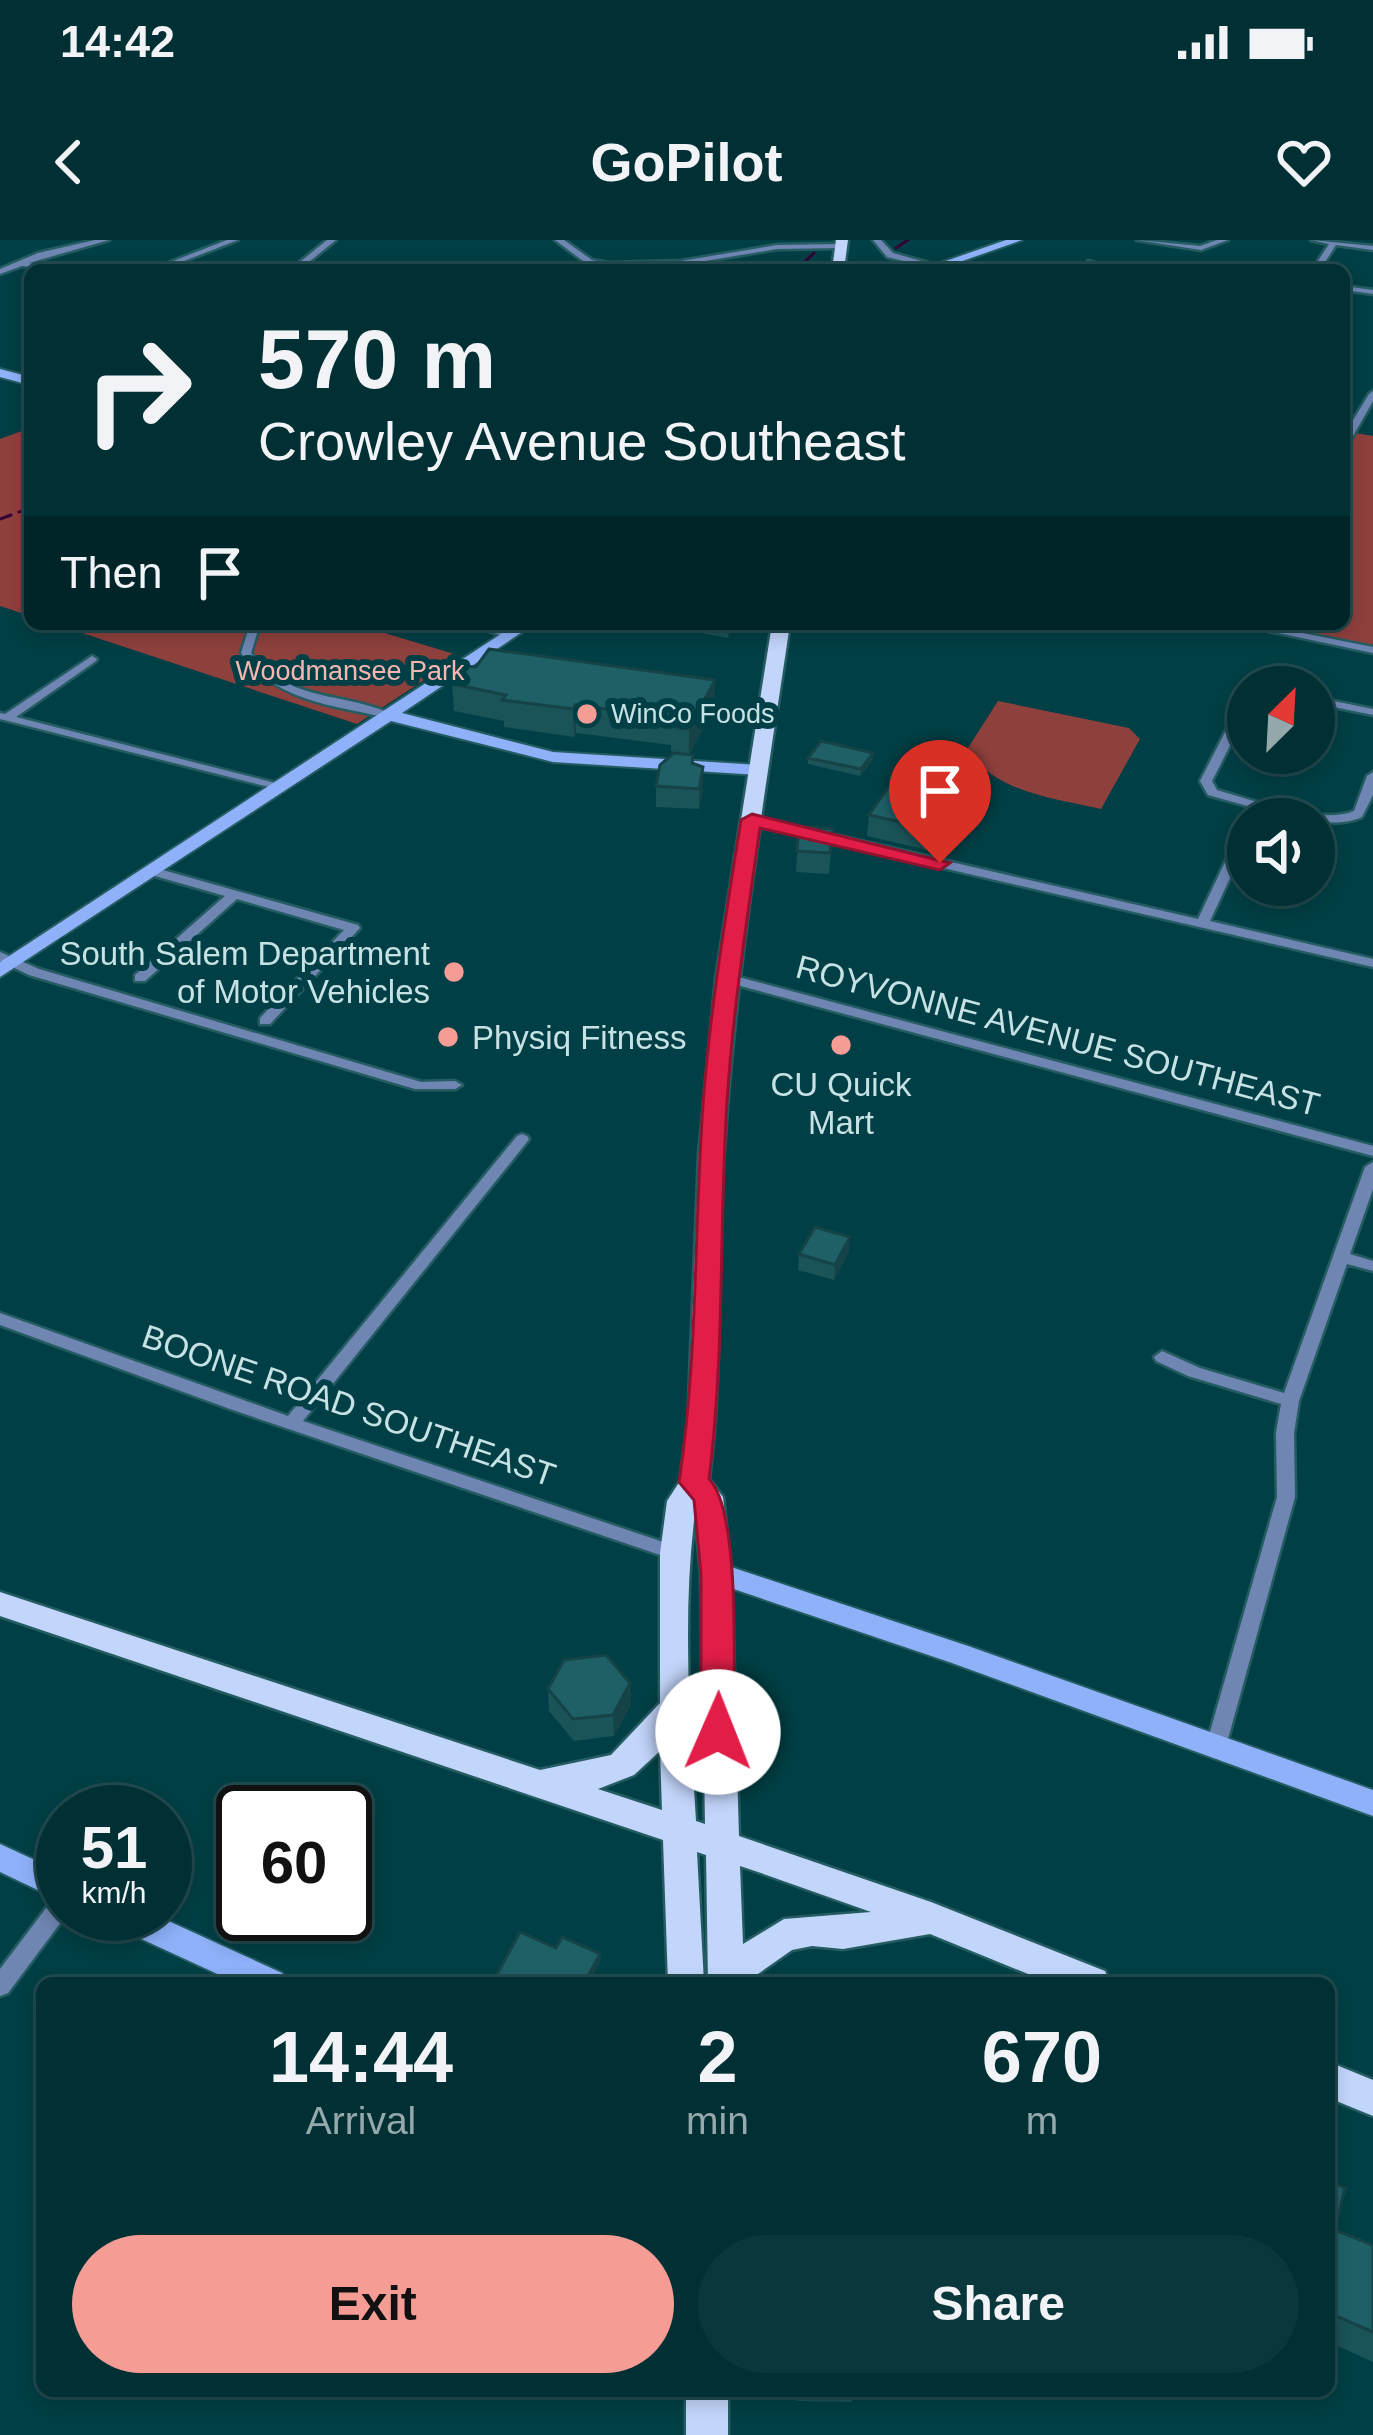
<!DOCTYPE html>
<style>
:root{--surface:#002f34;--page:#0a373c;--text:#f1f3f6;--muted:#95a9ac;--line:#224a4f;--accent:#f59c95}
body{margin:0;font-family:Arial,sans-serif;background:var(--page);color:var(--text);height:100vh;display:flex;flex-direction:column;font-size:45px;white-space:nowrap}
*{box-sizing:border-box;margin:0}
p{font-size:39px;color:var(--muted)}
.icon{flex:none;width:66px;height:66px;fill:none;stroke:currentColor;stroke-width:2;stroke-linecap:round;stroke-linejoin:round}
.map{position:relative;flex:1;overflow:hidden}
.panel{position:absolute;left:36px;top:1737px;width:1299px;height:420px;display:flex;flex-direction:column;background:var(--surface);border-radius:18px;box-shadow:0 6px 18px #0003,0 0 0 3px var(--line)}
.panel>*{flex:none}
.top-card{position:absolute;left:24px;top:24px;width:1326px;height:366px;border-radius:18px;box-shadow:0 6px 18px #0003,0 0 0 3px var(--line);background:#002f34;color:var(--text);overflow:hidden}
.needle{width:78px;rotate:24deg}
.tools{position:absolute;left:1227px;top:426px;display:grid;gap:24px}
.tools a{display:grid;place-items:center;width:108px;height:108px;border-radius:50%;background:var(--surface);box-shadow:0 6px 18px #0003,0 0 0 3px var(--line);font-size:60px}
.speed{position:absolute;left:36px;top:1545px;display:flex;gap:24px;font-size:60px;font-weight:700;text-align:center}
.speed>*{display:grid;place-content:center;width:156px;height:156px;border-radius:50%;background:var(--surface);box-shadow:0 6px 18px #0003,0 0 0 3px var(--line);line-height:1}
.speed small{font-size:30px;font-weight:400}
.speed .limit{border:6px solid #111;border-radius:18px;background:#fff;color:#111}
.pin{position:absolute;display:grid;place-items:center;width:102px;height:102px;color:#fff;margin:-123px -51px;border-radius:50% 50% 50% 0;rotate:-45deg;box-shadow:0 0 12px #0007}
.pin .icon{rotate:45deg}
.me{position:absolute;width:132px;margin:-66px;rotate:1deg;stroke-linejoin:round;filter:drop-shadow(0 0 9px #0008)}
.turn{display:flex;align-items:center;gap:42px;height:252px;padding:0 36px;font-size:54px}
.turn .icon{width:156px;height:156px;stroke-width:2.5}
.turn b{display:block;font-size:84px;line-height:102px}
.then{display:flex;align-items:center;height:114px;padding:0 36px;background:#0003;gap:24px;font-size:45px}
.eta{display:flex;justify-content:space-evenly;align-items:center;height:204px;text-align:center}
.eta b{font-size:72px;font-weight:700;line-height:84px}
.button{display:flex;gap:24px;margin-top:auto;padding:24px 36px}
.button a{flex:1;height:138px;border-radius:72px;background:var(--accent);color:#111;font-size:48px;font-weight:700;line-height:138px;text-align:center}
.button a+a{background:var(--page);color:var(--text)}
.status{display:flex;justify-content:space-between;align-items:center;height:84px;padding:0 60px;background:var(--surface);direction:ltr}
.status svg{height:33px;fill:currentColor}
header{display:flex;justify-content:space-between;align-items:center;height:156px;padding:0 36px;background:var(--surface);font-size:54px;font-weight:700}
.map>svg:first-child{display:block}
.green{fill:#8e403d}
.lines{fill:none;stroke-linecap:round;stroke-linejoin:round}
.stream{stroke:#320436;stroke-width:3}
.street-casing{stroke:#245c62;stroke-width:5}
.secondary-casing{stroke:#245c62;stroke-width:4}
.primary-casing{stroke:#245c62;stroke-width:5}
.street{fill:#6f86b3;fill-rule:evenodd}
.secondary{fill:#8eb1f9;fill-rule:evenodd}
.primary{fill:#c2d5fa;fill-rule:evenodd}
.wall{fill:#1a5358}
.shaded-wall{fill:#154347}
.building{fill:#1e6066;stroke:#154347;stroke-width:3}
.route{fill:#e11d48;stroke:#92132f;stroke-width:3}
.poi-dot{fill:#f59c95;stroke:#003f45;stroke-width:4.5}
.labels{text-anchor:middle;stroke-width:12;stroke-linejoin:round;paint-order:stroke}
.far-park-label{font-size:27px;fill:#f7b6b1;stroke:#003f45}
.far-poi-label{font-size:27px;fill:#c7e2e5;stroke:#003f45;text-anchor:start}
.poi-label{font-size:33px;fill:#c7e2e5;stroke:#003f45;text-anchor:end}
.street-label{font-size:33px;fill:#c7e2e5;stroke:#003f45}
</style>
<div class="status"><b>14:42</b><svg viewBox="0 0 49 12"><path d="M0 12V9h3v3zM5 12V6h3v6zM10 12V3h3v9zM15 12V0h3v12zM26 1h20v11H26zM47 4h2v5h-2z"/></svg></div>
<header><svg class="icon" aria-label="back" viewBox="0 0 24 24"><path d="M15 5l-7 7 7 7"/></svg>GoPilot<svg class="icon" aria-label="heart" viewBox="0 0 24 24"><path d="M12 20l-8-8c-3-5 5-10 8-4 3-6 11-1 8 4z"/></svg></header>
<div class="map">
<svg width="1373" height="2195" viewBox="0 0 1373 2195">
<rect width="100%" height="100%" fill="#003f45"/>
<path class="green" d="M 30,188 L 30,376 L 0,366 L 0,199 Z
M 1344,191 L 1373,196 L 1373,407 L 1259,384 L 1344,384 Z
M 55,384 L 355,384 L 461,416 L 357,484 Z
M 998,461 L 1129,488 L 1140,499 L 1101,569 C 1051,558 1000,553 966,511 Z"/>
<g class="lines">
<path class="stream" d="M 896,8 L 908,0
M 796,30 L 814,13
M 19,272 L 30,267
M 0,279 L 11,275"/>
<g class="street-casing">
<path id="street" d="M 95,0 L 109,0 L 29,23 L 63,30 L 22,26 L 0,34 L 0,29 L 38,13 Z
M 227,0 L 238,0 L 161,30 L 150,30 Z
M 327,0 L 336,0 L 299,30 L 290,30 Z
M 555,0 L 564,0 L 592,20 L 609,23 L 681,21 L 777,5 L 841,4 L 845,6 L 841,8 L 777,9 L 681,25 L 609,27 L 587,24 Z
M 873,0 L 881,0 L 893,13 L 954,30 L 941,30 L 887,17 Z
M 1137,0 L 1200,6 L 1217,0 L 1228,0 L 1201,10 Z
M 1311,0 L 1373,6 L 1373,10 L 1336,5 L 1320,30 L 1312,30 L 1329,4 Z
M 1088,21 L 1095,23 L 1089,30 L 1081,30 Z
M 1344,46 L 1373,50 L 1373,54 L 1344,50 Z
M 1373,151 L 1373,161 L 1349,203 L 1344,206 L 1344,195 L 1369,154 Z
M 250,384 L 260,384 L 251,413 C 290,464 344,451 394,475 L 388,478 C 333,465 277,462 241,413 Z
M 467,384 L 483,384 L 514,395 L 509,398 Z
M 1236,384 L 1257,384 L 1373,407 L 1373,413 Z
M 92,416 L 97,419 L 96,421 L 16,477 L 287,546 L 281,550 L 0,479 L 0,473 L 5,474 Z
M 1248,456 L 1248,470 L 1212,541 L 1217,550 C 1252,560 1319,585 1354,571 L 1367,536 L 1373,532 L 1373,555 L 1362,577 C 1334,590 1292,577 1262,570 L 1257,579 L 1248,579 L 1248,582 L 1245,579 L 1251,567 L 1208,555 L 1200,541 L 1242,459 Z
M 1314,457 L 1373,469 L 1373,475 L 1314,463 Z
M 752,576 L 1198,679 L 1242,586 L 1248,582 L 1248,599 L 1210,681 L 1373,719 L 1373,727 L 748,583 L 748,577 Z
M 152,627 L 358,685 L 360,688 L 270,784 L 260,784 L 260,778 L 344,690 L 237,659 L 145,741 L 135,741 L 135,735 L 225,656 L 148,634 L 148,628 Z
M 0,712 L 39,729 L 421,842 L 455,841 L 462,845 L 455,849 L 415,849 L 29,735 L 0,721 Z
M 727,734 L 1373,906 L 1373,916 L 722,741 L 722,735 Z
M 522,894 L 527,896 L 529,899 L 527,902 L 303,1181 L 681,1308 L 684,1313 L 681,1318 L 675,1320 L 669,1318 L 230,1169 L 0,1085 L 0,1073 L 288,1176 L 517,896 Z
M 1373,922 L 1373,949 L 1350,1014 L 1373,1021 L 1373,1031 L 1347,1024 L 1299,1161 L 1294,1193 L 1295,1257 L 1226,1506 L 1223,1512 L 1216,1514 L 1209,1512 L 1206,1506 L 1277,1257 L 1276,1193 L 1281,1164 L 1188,1136 L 1156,1121 L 1154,1117 L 1162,1111 L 1200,1128 L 1284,1153 L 1365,927 Z
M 63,1652 L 63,1674 L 67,1674 L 8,1753 L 0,1756 L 0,1729 L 56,1655 Z"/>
</g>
<g class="secondary-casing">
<path id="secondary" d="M 1006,0 L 1022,0 L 937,30 L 920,30 Z
M 0,129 L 30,137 L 30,145 L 0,137 Z
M 516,384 L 534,384 L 402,473 L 553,512 L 759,525 L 768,530 L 759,535 L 553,522 L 391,481 L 0,737 L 0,722 Z
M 716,1322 L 971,1407 L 1373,1550 L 1373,1576 L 952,1423 L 707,1340 L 703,1333 L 707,1326 Z
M 0,1604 L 63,1633 L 63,1662 L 0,1632 Z
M 105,1674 L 153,1674 L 282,1733 L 287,1743 L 237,1743 L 109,1684 Z"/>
</g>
<g class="primary-casing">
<path id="primary" d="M 836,0 L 848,0 L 844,30 L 832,30 Z
M 772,384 L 790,384 C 764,559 735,734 724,910 C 716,1020 723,1130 709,1239 L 723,1257 L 731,1333 L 739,1596 L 931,1662 L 1105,1731 L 1110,1743 L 1050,1743 L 930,1694 L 843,1709 L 812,1706 L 792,1710 L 745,1743 L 708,1743 L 706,1615 L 697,1612 L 704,1743 L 668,1743 L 663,1600 L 0,1376 L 0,1352 L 540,1530 L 611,1515 L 660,1463 L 660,1313 L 667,1261 L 680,1241 L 688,1184 L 699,914 L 716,738 ZM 695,1273 L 701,1333 L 705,1584 L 696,1581 C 690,1481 682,1374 695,1273 ZM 660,1511 L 662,1570 L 598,1549 L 634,1535 ZM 740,1626 L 758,1632 L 871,1672 L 784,1679 L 743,1704 Z
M 1329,1822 L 1373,1840 L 1373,1876 L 1329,1858 Z
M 686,2151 L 728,2151 L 728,2195 L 686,2195 Z"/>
</g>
<use href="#street" class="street"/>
<use href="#secondary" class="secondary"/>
<use href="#primary" class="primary"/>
</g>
<path class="wall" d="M 701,384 L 736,384 L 728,398 L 701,393 Z
M 452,444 L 715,467 L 690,514 L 693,524 L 703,527 L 703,548 L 699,569 L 656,567 L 656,546 L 675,514 L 671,511 L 671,505 L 576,493 L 574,497 L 504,487 L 504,481 L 454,471 Z
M 808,518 L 873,520 L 860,536 L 808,524 Z
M 890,533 L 912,535 L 967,547 L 965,568 L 936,612 L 867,596 L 869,575 L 889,547 Z
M 799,586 L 833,589 L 829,634 L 796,632 Z
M 849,1012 L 834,1040 L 798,1030 L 799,1014 Z
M 630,1443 L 631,1465 L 614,1496 L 574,1501 L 549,1471 L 548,1449 Z
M 1329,1941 L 1335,1990 L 1373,2005 L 1373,2122 L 1329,2102 Z
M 787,2151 L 854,2151 L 852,2162 L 796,2161 L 795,2153 Z"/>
<path class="shaded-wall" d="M 729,384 L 736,384 L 728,398 Z
M 715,440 L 715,467 L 689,516 L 689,489 Z
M 575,465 L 576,493 L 574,497 L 573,469 Z
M 873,513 L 873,520 L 860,536 L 861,529 Z
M 703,527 L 703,548 L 699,569 L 699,549 Z
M 967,547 L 965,568 L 936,612 L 938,590 Z
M 850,997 L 849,1012 L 834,1040 L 835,1025 Z
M 630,1443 L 631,1465 L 614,1496 L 613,1475 Z
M 600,1714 L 601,1720 L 589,1743 L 584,1743 Z"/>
<path class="building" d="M 489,409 L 715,440 L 689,489 L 678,488 L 671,484 L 674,478 L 575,465 L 573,469 L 502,460 L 506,455 L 452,444 L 465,426 L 476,427 Z
M 821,501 L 873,513 L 861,529 L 808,518 Z
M 674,513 L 693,515 L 692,523 L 703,527 L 699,549 L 656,546 L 660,525 Z
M 907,530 L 912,535 L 967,547 L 938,590 L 869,575 L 894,539 L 890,533 Z
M 799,586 L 833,589 L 830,613 L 797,611 Z
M 815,987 L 850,997 L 835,1025 L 799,1014 Z
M 606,1415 L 630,1443 L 613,1475 L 573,1479 L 548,1449 L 564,1420 Z
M 520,1692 L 556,1708 L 562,1697 L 600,1714 L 584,1743 L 506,1743 L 495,1738 Z
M 1329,1941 L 1345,1948 L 1335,1990 L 1373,2005 L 1373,2092 L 1329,2073 Z"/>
<path class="route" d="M 752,574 L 950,623 L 940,630 L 760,588 C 747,679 733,770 727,862 C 719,988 725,1114 709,1239 C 742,1272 733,1440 734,1492 L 729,1502 L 718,1506 L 706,1502 L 701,1492 L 701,1334 L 694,1260 L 679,1242 C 698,1117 694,990 703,864 C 710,769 726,674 741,580 Z"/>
<g class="poi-dot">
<circle cx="587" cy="474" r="12"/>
<circle cx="454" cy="732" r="12"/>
<circle cx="448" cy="797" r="12"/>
<circle cx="841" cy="805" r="12"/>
</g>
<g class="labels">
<g class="far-park-label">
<text x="350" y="440">Woodmansee Park</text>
</g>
<g class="far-poi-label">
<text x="611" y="483">WinCo Foods</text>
</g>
<g class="poi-label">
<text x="430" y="725">South Salem Department<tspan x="430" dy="38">of Motor Vehicles</tspan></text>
<text x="472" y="809" text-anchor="start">Physiq Fitness</text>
<text x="841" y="856" text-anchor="middle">CU Quick<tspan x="841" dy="38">Mart</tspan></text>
</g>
<g class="street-label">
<text transform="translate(1058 795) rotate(15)" y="12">ROYVONNE AVENUE SOUTHEAST</text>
<text transform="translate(349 1165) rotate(19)" y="12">BOONE ROAD SOUTHEAST</text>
</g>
</g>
</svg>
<div class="tools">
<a><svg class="needle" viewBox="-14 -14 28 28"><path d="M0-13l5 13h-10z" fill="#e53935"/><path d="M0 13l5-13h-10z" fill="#95a9ac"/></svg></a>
<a><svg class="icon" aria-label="sound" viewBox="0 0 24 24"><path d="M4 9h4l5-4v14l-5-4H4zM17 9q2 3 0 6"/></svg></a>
</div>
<div class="speed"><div>51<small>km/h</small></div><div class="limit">60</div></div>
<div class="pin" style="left:940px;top:623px;background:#d93025"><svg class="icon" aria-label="arrive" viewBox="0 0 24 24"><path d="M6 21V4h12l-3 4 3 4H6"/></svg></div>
<svg class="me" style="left:718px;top:1492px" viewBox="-20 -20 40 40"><circle r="19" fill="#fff"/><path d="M0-13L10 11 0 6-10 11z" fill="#e11d48"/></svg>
<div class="top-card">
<div class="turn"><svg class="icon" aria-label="right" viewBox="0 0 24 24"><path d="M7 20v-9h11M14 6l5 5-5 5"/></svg><div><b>570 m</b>Crowley Avenue Southeast</div></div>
<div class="then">Then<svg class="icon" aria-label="arrive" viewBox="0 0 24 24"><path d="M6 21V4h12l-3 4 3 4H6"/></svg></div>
</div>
<section class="panel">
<div class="eta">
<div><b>14:44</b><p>Arrival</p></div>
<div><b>2</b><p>min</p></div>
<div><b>670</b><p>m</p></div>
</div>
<div class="button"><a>Exit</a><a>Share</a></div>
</section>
</div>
